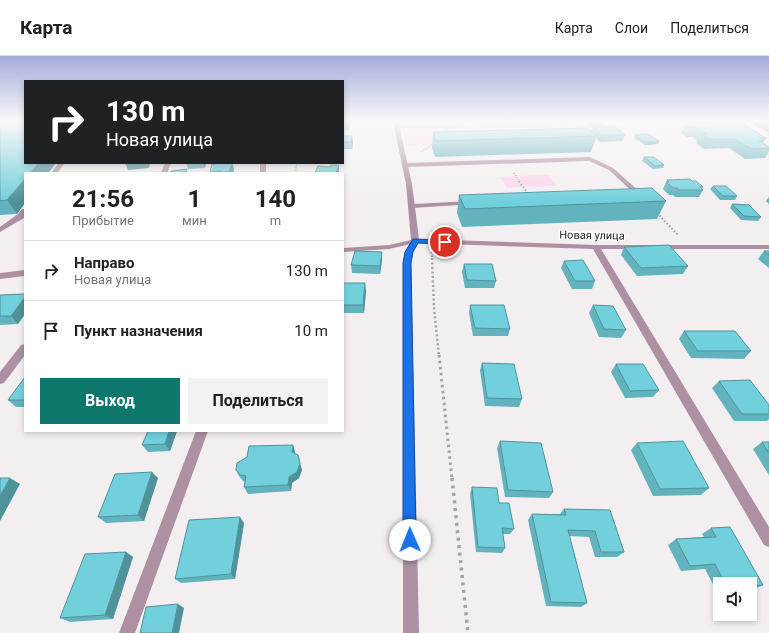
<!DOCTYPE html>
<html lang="ru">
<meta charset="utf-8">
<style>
:root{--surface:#fff;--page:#f2f2f2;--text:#202124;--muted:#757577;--line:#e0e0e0;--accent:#0f766e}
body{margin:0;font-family:Roboto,sans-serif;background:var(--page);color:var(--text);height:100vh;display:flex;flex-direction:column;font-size:15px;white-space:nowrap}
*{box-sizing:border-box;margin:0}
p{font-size:13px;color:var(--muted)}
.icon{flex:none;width:22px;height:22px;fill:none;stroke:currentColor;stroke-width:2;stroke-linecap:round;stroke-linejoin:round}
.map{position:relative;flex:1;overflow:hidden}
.side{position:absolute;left:24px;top:116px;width:320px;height:260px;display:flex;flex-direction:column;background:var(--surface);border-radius:0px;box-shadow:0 2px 6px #0003}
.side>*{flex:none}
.top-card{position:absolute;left:24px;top:24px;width:320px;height:84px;border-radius:0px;box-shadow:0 2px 6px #0003;background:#202124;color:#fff;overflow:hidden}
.tools{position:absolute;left:713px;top:521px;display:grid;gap:8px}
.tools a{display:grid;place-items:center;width:44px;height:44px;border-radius:0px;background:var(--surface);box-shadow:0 2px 6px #0003;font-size:20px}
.pin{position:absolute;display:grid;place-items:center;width:34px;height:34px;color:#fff;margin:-17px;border:2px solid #fff;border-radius:50%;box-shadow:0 1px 4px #0007}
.me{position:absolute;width:44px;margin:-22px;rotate:359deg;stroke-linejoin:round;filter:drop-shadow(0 0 3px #0008)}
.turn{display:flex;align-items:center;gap:14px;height:84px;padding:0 16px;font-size:18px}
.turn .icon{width:52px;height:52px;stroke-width:2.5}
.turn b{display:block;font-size:28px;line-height:34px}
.eta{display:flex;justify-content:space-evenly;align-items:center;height:68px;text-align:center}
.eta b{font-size:24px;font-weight:700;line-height:28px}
.action{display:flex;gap:8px;margin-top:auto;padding:8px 16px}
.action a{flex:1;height:46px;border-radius:0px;background:var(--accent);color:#fff;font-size:16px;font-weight:700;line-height:46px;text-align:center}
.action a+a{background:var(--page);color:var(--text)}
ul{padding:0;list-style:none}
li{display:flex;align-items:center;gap:12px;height:60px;padding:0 16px;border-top:1px solid var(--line)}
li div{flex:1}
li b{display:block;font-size:15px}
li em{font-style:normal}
header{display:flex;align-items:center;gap:24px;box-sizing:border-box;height:56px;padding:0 20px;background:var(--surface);border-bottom:1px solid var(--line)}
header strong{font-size:19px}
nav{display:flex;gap:22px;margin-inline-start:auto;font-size:14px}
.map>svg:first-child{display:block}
.green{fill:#f9d7eb}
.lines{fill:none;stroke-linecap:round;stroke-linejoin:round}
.path-far4{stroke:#a4a1a2;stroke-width:1.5;stroke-dasharray:1 1.5;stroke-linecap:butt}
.path-far3{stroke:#a4a1a2;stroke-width:2;stroke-dasharray:1.5 2;stroke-linecap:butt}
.path-far2{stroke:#a4a1a2;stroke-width:2.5;stroke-dasharray:2 2.5;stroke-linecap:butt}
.path-far1{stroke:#a4a1a2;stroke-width:3;stroke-dasharray:2.5 3.5;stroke-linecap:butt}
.path{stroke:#a4a1a2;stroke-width:3.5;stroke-dasharray:3 4.5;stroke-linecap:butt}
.service{fill:#ad90a1;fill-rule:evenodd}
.minor{fill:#ad90a1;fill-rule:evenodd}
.wall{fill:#62b3bd}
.shaded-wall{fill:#50929a}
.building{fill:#72d0dc;stroke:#50929a}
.route{fill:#1a73e8;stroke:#114b97}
.labels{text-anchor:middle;stroke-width:3;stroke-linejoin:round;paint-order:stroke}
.far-street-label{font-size:11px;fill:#242223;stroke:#fff}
</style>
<header>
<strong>Карта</strong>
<nav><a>Карта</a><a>Слои</a><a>Поделиться</a></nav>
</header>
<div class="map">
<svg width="769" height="577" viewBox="0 0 769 577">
<rect width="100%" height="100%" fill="#f3eff1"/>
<path class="green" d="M 490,65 L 549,65 L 560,76 L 451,89 L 407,90 L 402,70 L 482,71 Z
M 548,119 L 557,130 L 525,131 L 518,120 Z
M 515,120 L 523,131 L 507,132 L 500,121 Z"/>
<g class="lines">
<path class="path-far4" d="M 444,65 L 445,74
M 560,65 L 567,74
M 442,79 L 445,74 L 467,65
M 421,96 L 435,87
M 295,117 L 297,107
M 514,117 L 520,126"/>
<path class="path-far3" d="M 519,125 L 528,138
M 657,157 L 678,179
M 432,196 L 432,203"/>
<path class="path-far2" d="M 432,202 L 434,252 L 439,300"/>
<path class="path-far1" d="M 439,299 L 452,423"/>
<path class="path" d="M 452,422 L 468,577"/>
<path class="service" d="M 748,65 L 754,65 L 769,73 L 769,77 Z
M 590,101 L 613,112 L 640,136 L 642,140 L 641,141 L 634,142 L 633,141 L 635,138 L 609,114 L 589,105 L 405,111 L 402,109 L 405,107 Z
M 59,107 L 65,107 L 57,117 L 51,117 Z
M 165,107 L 171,107 L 167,117 L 161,117 Z
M 260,107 L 266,107 L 266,117 L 260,117 Z
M 471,145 L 474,147 L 473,148 L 413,152 L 410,150 L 413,148 Z
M 22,153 L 25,153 L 24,162 L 0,176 L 0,171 L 18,158 Z
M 412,183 L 415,183 L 419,185 L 413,196 L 411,207 L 419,577 L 403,577 L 403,207 L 405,196 Z
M 25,288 L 25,299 L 4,327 L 0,328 L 0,316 L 21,289 Z
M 196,375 L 208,375 L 135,577 L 119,577 Z"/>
<path class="minor" d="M 393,65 L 398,65 L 412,128 L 419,183 L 596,189 L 769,189 L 769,193 L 601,193 L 769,471 L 769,491 L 764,489 L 593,193 L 415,187 L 389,193 L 343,196 L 343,192 L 389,189 L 411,184 L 406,128 Z
M 25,214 L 25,220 L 0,223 L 0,217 Z"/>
</g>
<path class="wall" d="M 0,65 L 25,107 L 56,107 L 48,117 L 25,117 L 25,147 L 17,158 L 0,159 Z
M 343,65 L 350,65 L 349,74 L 343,75 Z
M 586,65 L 606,65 L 605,69 L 590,70 L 586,66 Z
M 695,65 L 726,65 L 766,82 L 763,87 L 769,91 L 769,96 L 765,102 L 745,103 L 729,92 L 704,93 L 696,87 L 697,84 L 693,81 L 687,81 L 681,77 L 686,67 L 694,67 Z
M 754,65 L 769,65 L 769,73 L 768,73 Z
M 593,70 L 625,79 L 622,85 L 600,86 L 596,82 L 591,96 L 435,101 L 432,92 L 433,76 L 591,75 Z
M 635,79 L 658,88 L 645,89 L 634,82 Z
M 343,80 L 352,80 L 353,86 L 352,93 L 343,93 Z
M 644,101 L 664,109 L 663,112 L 653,113 L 642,105 Z
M 186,107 L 206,107 L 205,112 L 188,113 Z
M 232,107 L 234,113 L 233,117 L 210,117 L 210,116 Z
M 667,124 L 692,125 L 703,131 L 702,132 L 703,134 L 699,141 L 675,141 L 673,139 L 669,139 L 663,133 Z
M 713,130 L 737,140 L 735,144 L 720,144 L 710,133 Z
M 459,139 L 666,145 L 657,163 L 462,171 L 457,157 Z
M 769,141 L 769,148 L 766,145 Z
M 732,148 L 761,161 L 758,165 L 741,164 L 730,152 Z
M 624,191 L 688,210 L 683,218 L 637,220 L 621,199 Z
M 764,195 L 769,195 L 769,212 L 758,203 Z
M 382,196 L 382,204 L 380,218 L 352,217 L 351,209 Z
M 564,205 L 595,225 L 592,233 L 572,233 L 561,212 Z
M 464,208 L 496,225 L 494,232 L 465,232 L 462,216 Z
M 343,227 L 366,235 L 364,257 L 343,257 Z
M 25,238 L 25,258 L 18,268 L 0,269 L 0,239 Z
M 470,249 L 510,273 L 508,280 L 473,280 L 469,257 Z
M 593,249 L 626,274 L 621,282 L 599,281 L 589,257 Z
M 684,275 L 751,295 L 744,303 L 691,302 L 679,283 Z
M 482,307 L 522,343 L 519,351 L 485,350 L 480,314 Z
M 616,308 L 659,334 L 653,341 L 625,342 L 611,316 Z
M 25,321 L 25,351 L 16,351 L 8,344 Z
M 719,325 L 769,349 L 769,363 L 767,365 L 734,365 L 712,332 Z
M 148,375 L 177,375 L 170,395 L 148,396 L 142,389 Z
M 500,385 L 553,436 L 549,442 L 505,441 L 497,392 Z
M 762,386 L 769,386 L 769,419 L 753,393 Z
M 637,387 L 709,432 L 701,439 L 653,440 L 631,394 Z
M 293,389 L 295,396 L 295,398 L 302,414 L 299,422 L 292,427 L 291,435 L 248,438 L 244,431 L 245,426 L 243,425 L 239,420 L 236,414 Z
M 158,422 L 144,465 L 106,467 L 98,461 Z
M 472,431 L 499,447 L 514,473 L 510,478 L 503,478 L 505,492 L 502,497 L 476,496 L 470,438 Z
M 564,453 L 624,496 L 617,501 L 595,501 L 589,481 L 569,480 L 587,547 L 581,551 L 546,550 L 528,464 L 532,458 L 560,458 Z
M 244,467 L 235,523 L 181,527 L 175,523 Z
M 711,472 L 763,529 L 752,534 L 750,534 L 750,528 L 720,528 L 720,535 L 717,536 L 705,513 L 681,515 L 668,489 L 676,483 L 704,481 L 702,478 Z
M 126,496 L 133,501 L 113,563 L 70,566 L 60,562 Z"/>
<path class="shaded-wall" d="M 352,80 L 353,86 L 352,93 L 351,86 Z
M 659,85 L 658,88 L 645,89 L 646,86 Z
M 39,107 L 56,107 L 48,117 L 30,117 Z
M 125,107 L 150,107 L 149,112 L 128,114 Z
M 204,107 L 206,107 L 205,112 Z
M 232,107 L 234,113 L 233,117 L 230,117 L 229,116 Z
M 339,109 L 339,117 L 336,117 Z
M 25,123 L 25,147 L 17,158 L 7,144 Z
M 382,196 L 382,204 L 380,218 L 380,210 Z
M 365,227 L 366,235 L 364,257 L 363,249 Z
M 25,241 L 25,258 L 18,268 L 11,260 Z
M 169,375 L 177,375 L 170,395 L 165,388 Z
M 293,389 L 295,396 L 294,403 L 292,396 Z
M 298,399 L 302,414 L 299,422 L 292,427 L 291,435 L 288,429 L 289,421 Z
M 152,416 L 158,422 L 144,465 L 138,459 Z
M 10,422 L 20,428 L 0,465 L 0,440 Z
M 240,461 L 244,467 L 235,523 L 231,518 Z
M 126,496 L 133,501 L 113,563 L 105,559 Z
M 178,548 L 184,552 L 179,577 L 172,577 Z"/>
<path class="building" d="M 0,65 L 25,65 L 25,107 L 39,107 L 30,117 L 25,117 L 25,123 L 7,144 L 0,145 Z
M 343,65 L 349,65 L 349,68 L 343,68 Z
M 708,65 L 726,65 L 729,66 L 743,68 L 766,82 L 760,82 L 764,85 L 759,85 L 769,91 L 769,92 L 751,93 L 735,83 L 709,83 L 700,78 L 706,78 L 698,72 L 692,72 L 686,67 L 712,67 Z
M 593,70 L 615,70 L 625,79 L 602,79 Z
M 588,72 L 597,80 L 436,85 L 433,76 Z
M 648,78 L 659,85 L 646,86 L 635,79 Z
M 343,80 L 352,80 L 351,86 L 343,86 Z
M 644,101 L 654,101 L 664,109 L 655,110 Z
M 226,107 L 232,107 L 229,116 L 220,116 L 221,115 L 210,116 L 212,108 Z
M 331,109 L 339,109 L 336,117 L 315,117 L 318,110 L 330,111 Z
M 187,113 L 186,117 L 170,117 L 171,115 Z
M 690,123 L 692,125 L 696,125 L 703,131 L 700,131 L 703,134 L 679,134 L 677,132 L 673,132 L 666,126 L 669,126 L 667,124 Z
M 713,130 L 726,130 L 737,140 L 723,140 Z
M 652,132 L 666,145 L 465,153 L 459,139 Z
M 732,148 L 749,149 L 761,161 L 744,160 Z
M 669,189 L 688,210 L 641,212 L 624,191 Z
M 355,195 L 382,196 L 380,210 L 351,209 Z
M 764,195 L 769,195 L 769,199 Z
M 583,204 L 595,225 L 575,225 L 564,205 Z
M 464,208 L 492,208 L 496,225 L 467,224 Z
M 343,227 L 365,227 L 363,249 L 343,249 Z
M 25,238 L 25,241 L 11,260 L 0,260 L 0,239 Z
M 470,249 L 504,249 L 510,273 L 475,272 Z
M 593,249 L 613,250 L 626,274 L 604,273 Z
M 684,275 L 735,275 L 751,295 L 698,295 Z
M 482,307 L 514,308 L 522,343 L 487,342 Z
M 616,308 L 643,308 L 659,334 L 630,335 Z
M 25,321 L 25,344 L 8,344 Z
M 750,324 L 769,349 L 769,358 L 742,358 L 719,325 Z
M 148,375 L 169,375 L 165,388 L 142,389 Z
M 500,385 L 541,387 L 553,436 L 508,434 Z
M 683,385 L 709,432 L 660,433 L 637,387 Z
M 762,386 L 769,386 L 769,397 Z
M 293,389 L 292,396 L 298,399 L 300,407 L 297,416 L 289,421 L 288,429 L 244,431 L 246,420 L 240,419 L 236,414 L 237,407 L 247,401 L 249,390 Z
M 152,416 L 138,459 L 98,461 L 115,418 Z
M 0,422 L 10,422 L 0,440 Z
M 472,431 L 497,432 L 499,447 L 509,447 L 514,473 L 502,472 L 505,492 L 478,491 Z
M 564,453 L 610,454 L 624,496 L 601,496 L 595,475 L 568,474 L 587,547 L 551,546 L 532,458 L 566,459 Z
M 240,461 L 231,518 L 175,523 L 189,464 Z
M 730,471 L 763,529 L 750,530 L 750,528 L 725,528 L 715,508 L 690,510 L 676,483 L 716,481 L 711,472 Z
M 126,496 L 105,559 L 60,562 L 85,498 Z
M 178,548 L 172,577 L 140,577 L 146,551 Z"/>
<linearGradient id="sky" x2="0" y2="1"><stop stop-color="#a5acdb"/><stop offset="0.45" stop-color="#faf8f9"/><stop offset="1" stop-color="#faf8f9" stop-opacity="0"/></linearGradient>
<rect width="769" height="145" fill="url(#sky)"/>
<path class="route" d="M 413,183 L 445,184 L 449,186 L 445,188 L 418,187 L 413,196 L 411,207 L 416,484 L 414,489 L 410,491 L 405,489 L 403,484 L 403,207 L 405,196 Z"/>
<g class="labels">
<g class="far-street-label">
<text transform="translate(592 179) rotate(1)" y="4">Новая улица</text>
</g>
</g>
</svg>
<div class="tools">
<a><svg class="icon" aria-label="sound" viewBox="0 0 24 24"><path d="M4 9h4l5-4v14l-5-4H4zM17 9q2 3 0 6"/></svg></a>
</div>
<div class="pin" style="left:445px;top:186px;background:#d93025"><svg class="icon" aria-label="arrive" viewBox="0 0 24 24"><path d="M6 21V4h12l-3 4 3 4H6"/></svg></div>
<svg class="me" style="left:410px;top:484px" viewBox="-20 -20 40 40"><circle r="19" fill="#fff"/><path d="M0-13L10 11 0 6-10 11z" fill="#1a73e8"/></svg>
<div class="top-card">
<div class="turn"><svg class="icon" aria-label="right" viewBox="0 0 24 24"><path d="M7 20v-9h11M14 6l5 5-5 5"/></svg><div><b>130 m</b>Новая улица</div></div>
</div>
<section class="side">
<div class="eta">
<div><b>21:56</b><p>Прибытие</p></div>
<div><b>1</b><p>мин</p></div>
<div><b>140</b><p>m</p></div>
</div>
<ul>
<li><svg class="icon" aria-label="right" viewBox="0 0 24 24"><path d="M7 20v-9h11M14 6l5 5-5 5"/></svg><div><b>Направо</b><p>Новая улица</p></div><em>130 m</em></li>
<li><svg class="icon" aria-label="arrive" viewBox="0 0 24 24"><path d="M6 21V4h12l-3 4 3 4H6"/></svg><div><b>Пункт назначения</b></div><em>10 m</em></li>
</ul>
<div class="action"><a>Выход</a><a>Поделиться</a></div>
</section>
</div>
